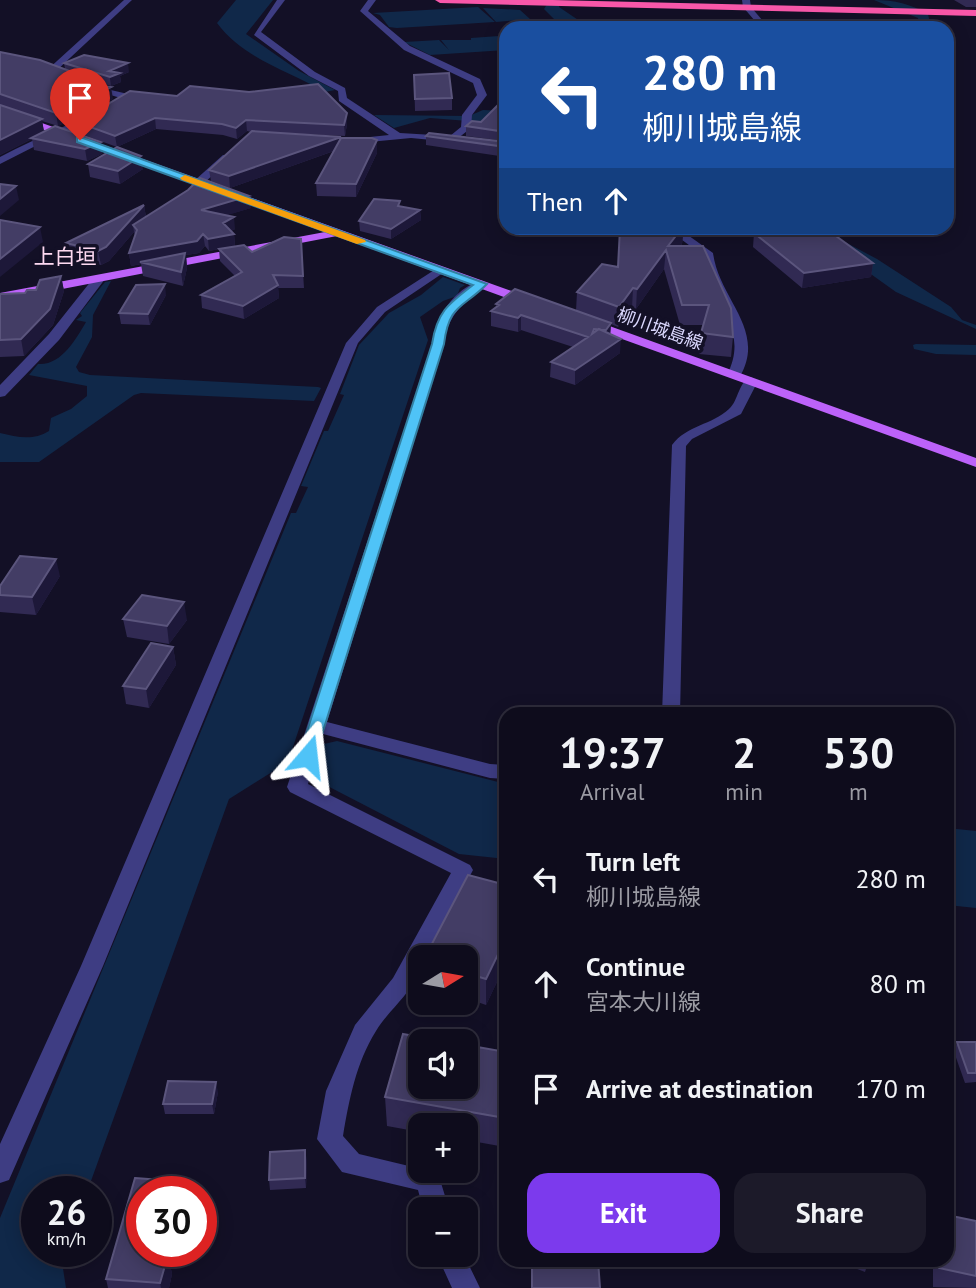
<!DOCTYPE html>
<meta charset="utf-8">
<style>
:root{--surface:#0e0c1c;--page:#1c1a29;--text:#f1f3f6;--muted:#9b9ba3;--line:#2e2c3b;--accent:#7c3aed}
body{margin:0;font-family:"PT Sans","Noto Sans JP",sans-serif;background:var(--page);color:var(--text);height:100vh;display:flex;flex-direction:column;font-size:26px;white-space:nowrap}
*{box-sizing:border-box;margin:0}
p{font-size:23px;color:var(--muted)}
.icon{flex:none;width:38px;height:38px;fill:none;stroke:currentColor;stroke-width:2;stroke-linecap:round;stroke-linejoin:round}
.map{position:relative;flex:1;overflow:hidden}
.side{position:absolute;left:499px;top:707px;width:455px;height:560px;display:flex;flex-direction:column;background:var(--surface);border-radius:21px;box-shadow:0 4px 18px #0003,0 0 0 2px var(--line)}
.side>*{flex:none}
.guide{position:absolute;left:499px;top:21px;width:455px;height:214px;border-radius:21px;box-shadow:0 4px 18px #0003,0 0 0 2px var(--line);background:#1a4fa0;color:#fff;overflow:hidden}
.needle{width:46px;rotate:79deg}
.buttons{position:absolute;left:408px;top:945px;display:grid;gap:14px}
.buttons a{display:grid;place-items:center;width:70px;height:70px;border-radius:14px;background:var(--surface);box-shadow:0 4px 18px #0003,0 0 0 2px var(--line);font-size:35px}
.speed{position:absolute;left:21px;top:1176px;display:flex;gap:14px;font-size:35px;font-weight:700;text-align:center}
.speed>*{display:grid;place-content:center;width:91px;height:91px;border-radius:50%;background:var(--surface);box-shadow:0 4px 18px #0003,0 0 0 2px var(--line);line-height:1}
.speed small{font-size:18px;font-weight:400}
.speed .limit{border:10px solid #d22;background:#fff;color:#111}
.pin{position:absolute;display:grid;place-items:center;width:60px;height:60px;color:#fff;margin:-72px -30px;border-radius:50% 50% 50% 0;rotate:-45deg;box-shadow:0 0 7px #0007}
.pin .icon{rotate:45deg}
.me{position:absolute;width:77px;margin:-38px;rotate:17deg;stroke-linejoin:round;filter:drop-shadow(0 0 5px #0008)}
.turn{display:flex;align-items:center;gap:24px;height:147px;padding:0 28px;font-size:32px}
.turn .icon{width:91px;height:91px;stroke-width:2.5}
.turn b{display:block;font-size:49px;line-height:60px}
.then{display:flex;align-items:center;height:66px;padding:0 28px;background:#0003;gap:14px;font-size:26px}
.eta{display:flex;justify-content:space-evenly;align-items:center;height:119px;text-align:center}
.eta b{font-size:42px;font-weight:800;line-height:49px}
.cta{display:flex;gap:14px;margin-top:auto;padding:14px 28px}
.cta a{flex:1;height:80px;border-radius:21px;background:var(--accent);color:#fff;font-size:28px;font-weight:800;line-height:80px;text-align:center}
.cta a+a{background:var(--page);color:var(--text)}
ul{padding:0;list-style:none}
li{display:flex;align-items:center;gap:21px;height:105px;padding:0 28px}
li div{flex:1}
li b{display:block;font-size:26px}
li em{font-style:normal}
.map>svg:first-child{display:block}
.water{fill:#102849}
.lines{fill:none;stroke-linecap:round;stroke-linejoin:round}
.canal{fill:#102849;fill-rule:evenodd}
.minor{fill:#3e3d83;fill-rule:evenodd}
.major{fill:#bc62f9;fill-rule:evenodd}
.highway{fill:#f857a9;fill-rule:evenodd}
.wall{fill:#312a53}
.shaded-wall{fill:#1d1839}
.building{fill:#433d65;stroke:#5b557d;stroke-width:2}
.route{fill:#4fc3f7;stroke:#337fa1;stroke-width:2}
.slow{fill:#f59e0b}
.labels{text-anchor:middle;stroke-width:7;stroke-linejoin:round;paint-order:stroke}
.far-street-label{font-size:18px;fill:#dad7fd;stroke:#131026}
.far-quarter-label{font-size:21px;fill:#fdd9f1;stroke:#131026}
</style>
<div class="map">
<svg width="976" height="1288" viewBox="0 0 976 1288">
<rect width="100%" height="100%" fill="#131026"/>
<path class="water" d="M 236,0 L 273,0 L 246,34 L 299,71 L 335,90 L 325,92 C 287,70 244,59 217,23 Z
M 550,0 L 560,0 L 559,7 L 590,28 L 563,28 L 544,9 Z
M 478,7 L 495,22 L 397,28 L 389,27 L 380,15 L 373,13 Z
M 483,8 L 520,10 L 530,19 L 496,22 Z
M 499,36 L 506,43 L 506,50 L 430,55 L 404,42 L 439,40 L 449,50 L 441,40 L 471,40 L 471,38 Z
M 483,110 L 506,111 L 506,124 L 430,118 L 394,128 L 374,115 L 469,116 Z
M 826,242 L 845,242 L 877,259 L 951,307 L 962,320 L 976,325 L 976,329 L 896,292 Z
M 443,277 L 465,285 L 460,288 L 457,296 L 443,301 L 420,317 L 428,340 L 288,762 L 229,799 L 87,1192 L 37,1192 L 37,1251 L 65,1251 L 62,1262 L 66,1288 L 0,1288 L 0,1218 L 291,513 L 296,513 L 308,487 L 301,486 L 324,431 L 328,431 L 344,395 L 340,394 L 359,345 L 389,313 L 421,295 Z
M 111,281 L 93,315 L 92,337 L 76,367 L 79,372 L 90,375 L 318,387 L 321,388 L 314,401 L 141,393 L 134,395 L 39,462 L 0,462 L 0,433 C 17,437 33,441 49,431 L 51,418 L 71,409 L 87,396 L 87,386 L 29,375 L 38,364 C 61,366 76,339 86,322 L 76,320 L 82,316 L 80,313 L 105,282 Z
M 916,344 L 976,345 L 976,355 L 936,354 L 914,349 L 913,345 Z
M 337,741 L 506,784 L 506,859 L 459,854 L 314,779 L 324,744 Z
M 947,828 L 976,831 L 976,908 L 947,905 Z"/>
<g class="lines">
<path class="canal" d="M 874,0 C 895,0 910,4 928,14 L 931,28 L 919,28 L 918,18 Z"/>
<path class="minor" d="M 124,0 L 132,0 L 55,72 L 65,75 L 65,79 L 46,75 L 46,71 Z
M 277,0 L 285,0 L 261,32 L 315,72 L 345,88 L 347,98 L 400,133 L 450,136 L 461,127 L 462,115 L 477,95 L 473,83 L 404,50 L 360,11 L 368,0 L 376,0 L 368,11 L 410,46 L 480,79 L 487,95 L 472,115 L 471,128 L 453,142 L 411,138 L 348,144 L 346,142 L 351,139 L 389,135 L 339,101 L 338,91 L 309,76 L 254,35 Z
M 742,0 L 750,0 L 751,7 L 769,28 L 761,28 L 743,7 Z
M 85,84 L 128,94 L 131,99 L 96,120 L 59,134 L 0,164 L 0,157 C 40,136 82,120 121,98 L 85,88 Z
M 223,155 L 232,157 L 202,185 L 194,185 L 194,181 Z
M 666,228 L 678,228 L 713,253 C 719,300 768,330 739,378 L 734,379 L 727,375 C 752,326 707,301 701,254 Z
M 439,267 L 449,269 L 385,312 L 358,343 L 103,966 L 9,1180 L 0,1183 L 0,1144 L 81,966 L 346,343 L 377,307 Z
M 95,276 L 105,279 L 59,340 L 5,396 L 0,397 L 0,385 L 49,334 Z
M 481,280 L 487,284 L 485,287 C 462,303 448,315 444,344 L 327,722 L 490,764 L 506,765 L 506,779 L 490,778 L 323,734 L 308,784 L 470,865 L 473,870 L 427,957 L 420,957 C 420,989 391,1006 376,1031 C 356,1063 349,1100 343,1136 L 359,1154 L 438,1173 L 449,1209 L 423,1209 L 418,1190 L 342,1172 L 317,1139 L 326,1091 L 355,1025 L 393,978 L 451,873 L 290,792 L 287,787 L 432,344 C 436,316 453,290 481,280 Z
M 751,377 L 758,381 L 741,414 L 692,439 L 686,446 L 680,714 L 662,714 L 672,445 C 687,425 712,425 729,409 C 739,400 738,382 751,377 Z
M 437,1255 L 464,1255 L 480,1288 L 452,1288 Z"/>
<path class="major" d="M 0,108 L 534,299 L 536,302 L 526,305 L 337,236 L 0,301 L 0,293 L 325,232 L 0,114 Z
M 590,319 L 976,458 L 976,467 L 586,326 L 584,323 Z"/>
<path class="highway" d="M 435,0 L 553,0 L 976,10 L 976,16 L 440,3 Z"/>
</g>
<path class="wall" d="M 954,0 L 976,0 L 976,7 L 966,7 Z
M 0,52 L 65,69 L 64,63 L 129,72 L 120,76 L 121,82 L 111,86 L 95,81 L 95,85 L 113,99 L 58,126 L 42,121 L 44,131 L 101,142 L 102,154 L 87,161 L 34,150 L 32,139 L 0,155 Z
M 414,75 L 452,98 L 452,110 L 415,111 Z
M 506,97 L 506,141 L 466,136 L 466,126 L 481,122 Z
M 96,111 L 347,124 L 345,136 L 281,133 L 377,140 L 377,153 L 356,197 L 317,196 L 316,183 L 334,151 L 230,188 L 211,181 L 209,170 L 251,132 L 247,131 L 237,139 L 223,135 L 156,129 L 117,147 L 143,169 L 120,184 L 90,177 L 88,164 L 117,147 L 73,131 L 71,120 Z
M 426,136 L 506,142 L 506,157 L 426,145 Z
M 144,205 L 146,217 L 251,208 L 226,215 L 235,229 L 231,231 L 234,234 L 235,246 L 209,251 L 205,246 L 199,253 L 186,255 L 187,268 L 183,286 L 143,276 L 141,264 L 131,266 L 129,253 L 135,236 L 134,232 L 109,261 L 101,265 L 68,257 L 66,243 Z
M 400,206 L 420,210 L 421,220 L 391,239 L 360,231 L 359,221 Z
M 620,228 L 684,228 L 682,244 L 681,246 L 733,337 L 731,357 L 699,354 L 701,333 L 703,325 L 680,325 L 664,269 L 636,309 L 632,308 L 618,327 L 611,324 L 610,334 L 620,353 L 575,385 L 550,377 L 551,362 L 573,347 L 521,330 L 518,332 L 491,326 L 491,311 L 496,307 L 496,304 L 576,311 L 577,292 L 618,266 Z
M 754,233 L 873,263 L 871,277 L 802,288 L 753,247 Z
M 301,239 L 304,288 L 278,288 L 279,298 L 244,319 L 202,308 L 201,295 L 235,276 L 220,261 L 219,249 L 252,252 Z
M 61,276 L 64,291 L 53,325 L 24,356 L 0,357 L 0,294 L 25,293 L 36,290 Z
M 166,295 L 150,325 L 121,324 L 119,313 Z
M 60,576 L 36,615 L 0,612 L 0,586 Z
M 123,619 L 187,620 L 169,644 L 127,637 Z
M 173,647 L 176,665 L 149,708 L 126,704 L 123,686 Z
M 506,885 L 506,963 L 486,1005 L 466,998 L 466,957 Z
M 957,1042 L 976,1042 L 976,1082 L 965,1083 L 954,1052 Z
M 506,1052 L 505,1147 L 466,1140 L 466,1125 L 420,1125 L 420,1132 L 387,1126 L 385,1097 Z
M 218,1092 L 214,1114 L 165,1114 L 163,1104 Z
M 307,1160 L 306,1188 L 270,1190 L 269,1180 Z
M 135,1178 L 174,1181 L 176,1192 L 142,1192 L 142,1251 L 164,1251 L 164,1253 L 168,1255 L 172,1274 L 169,1288 L 108,1288 L 106,1279 Z
M 976,1221 L 976,1288 L 933,1287 L 933,1260 L 947,1260 Z
M 531,1260 L 598,1260 L 600,1288 L 531,1288 Z
M 834,1260 L 869,1260 L 865,1272 Z"/>
<path class="shaded-wall" d="M 128,63 L 129,72 L 120,76 L 121,82 L 111,86 L 109,71 Z
M 94,80 L 96,93 L 85,84 Z
M 111,87 L 113,99 L 58,126 L 56,113 Z
M 347,113 L 347,124 L 345,136 L 344,125 Z
M 155,118 L 156,129 L 117,147 L 115,136 Z
M 42,119 L 44,133 L 31,138 L 32,139 L 0,155 L 0,140 Z
M 246,120 L 247,131 L 237,139 L 236,128 Z
M 341,137 L 342,148 L 230,188 L 229,176 Z
M 377,140 L 377,153 L 356,197 L 356,184 Z
M 101,142 L 102,154 L 87,161 L 85,149 Z
M 141,156 L 143,169 L 120,184 L 118,171 Z
M 16,186 L 19,200 L 0,216 L 0,199 Z
M 249,196 L 251,208 L 202,223 L 201,210 Z
M 144,205 L 146,218 L 133,225 L 134,232 L 109,261 L 101,265 L 98,251 Z
M 420,210 L 421,220 L 391,239 L 391,229 Z
M 234,217 L 235,229 L 225,235 L 234,234 L 235,246 L 209,251 L 208,239 L 223,223 Z
M 40,227 L 43,242 L 0,277 L 0,259 Z
M 682,228 L 684,228 L 682,244 L 669,262 L 668,246 Z
M 203,234 L 205,246 L 199,253 L 186,255 L 187,268 L 183,286 L 181,272 L 140,262 L 141,264 L 131,266 L 129,253 Z
M 666,250 L 664,269 L 636,309 L 637,289 Z
M 873,263 L 871,277 L 802,288 L 804,273 Z
M 61,276 L 64,291 L 53,325 L 24,356 L 21,339 Z
M 165,284 L 166,295 L 150,325 L 148,314 Z
M 278,285 L 279,298 L 244,319 L 243,306 Z
M 633,288 L 632,308 L 618,327 L 619,307 Z
M 521,315 L 521,330 L 518,332 L 518,318 Z
M 611,323 L 610,338 L 605,344 L 606,330 Z
M 621,339 L 620,353 L 575,385 L 575,370 Z
M 56,559 L 60,576 L 36,615 L 32,597 Z
M 184,602 L 187,620 L 169,644 L 167,626 Z
M 173,647 L 176,665 L 149,708 L 146,689 Z
M 506,938 L 506,963 L 486,1005 L 486,979 Z
M 216,1082 L 218,1092 L 214,1114 L 212,1104 Z
M 506,1116 L 506,1143 L 505,1147 L 505,1118 Z
M 305,1150 L 307,1160 L 306,1188 L 305,1178 Z
M 174,1181 L 176,1192 L 171,1192 Z
M 168,1255 L 172,1274 L 169,1288 L 161,1288 L 160,1283 Z"/>
<path class="building" d="M 0,52 L 40,60 L 94,80 L 85,84 L 111,87 L 56,113 L 0,94 Z
M 84,55 L 128,63 L 109,71 L 120,73 L 110,77 L 64,63 Z
M 449,73 L 452,98 L 415,99 L 414,75 Z
M 318,84 L 347,113 L 344,125 L 246,120 L 236,128 L 222,124 L 155,118 L 115,136 L 71,120 L 96,111 L 130,91 L 177,96 L 190,86 L 249,92 Z
M 506,97 L 506,132 L 466,126 L 472,121 L 481,122 Z
M 0,105 L 42,119 L 0,140 Z
M 55,126 L 101,142 L 85,149 L 31,138 Z
M 252,131 L 341,137 L 229,176 L 209,170 Z
M 429,133 L 506,142 L 506,147 L 426,136 Z
M 341,138 L 372,138 L 377,140 L 356,184 L 316,183 Z
M 117,147 L 141,156 L 118,171 L 88,164 Z
M 200,178 L 249,196 L 201,210 L 234,217 L 223,223 L 234,234 L 208,239 L 203,234 L 197,241 L 129,253 L 137,230 L 133,225 L 188,190 Z
M 0,184 L 16,186 L 0,199 Z
M 374,199 L 400,201 L 398,206 L 420,210 L 391,229 L 359,221 Z
M 144,205 L 106,247 L 98,251 L 66,243 Z
M 0,220 L 40,227 L 0,259 Z
M 620,228 L 682,228 L 668,246 L 703,246 L 731,308 L 733,337 L 701,333 L 709,305 L 682,305 L 666,250 L 637,289 L 633,288 L 619,307 L 577,292 L 602,264 L 618,267 Z
M 792,228 L 825,228 L 873,263 L 804,273 L 754,233 Z
M 284,237 L 301,239 L 303,276 L 273,275 L 278,285 L 243,306 L 201,295 L 242,272 L 219,249 L 244,245 L 252,252 Z
M 185,253 L 181,272 L 140,262 Z
M 61,276 L 50,309 L 21,339 L 0,340 L 0,294 L 25,293 L 27,290 L 36,290 L 40,280 Z
M 165,284 L 148,314 L 119,313 L 136,285 Z
M 515,289 L 611,323 L 606,330 L 594,329 L 592,334 L 599,329 L 621,339 L 575,370 L 551,362 L 588,337 L 521,315 L 518,318 L 491,311 L 499,305 L 496,304 Z
M 20,556 L 56,559 L 32,597 L 0,595 L 0,586 Z
M 142,595 L 184,602 L 167,626 L 123,619 Z
M 151,643 L 173,647 L 146,689 L 123,686 Z
M 468,875 L 506,885 L 506,938 L 486,979 L 466,973 L 466,957 L 425,957 Z
M 403,1034 L 444,1041 L 420,1041 L 420,1087 L 466,1087 L 466,1045 L 506,1052 L 505,1118 L 385,1097 Z
M 957,1042 L 976,1042 L 976,1073 L 968,1073 Z
M 168,1081 L 216,1082 L 212,1104 L 163,1104 Z
M 305,1150 L 305,1178 L 269,1180 L 270,1152 Z
M 135,1178 L 174,1181 L 171,1192 L 142,1192 L 142,1251 L 158,1251 L 168,1255 L 160,1283 L 106,1279 Z
M 947,1215 L 976,1221 L 976,1276 L 939,1268 L 939,1260 L 947,1260 Z
M 532,1260 L 598,1260 L 600,1288 L 532,1288 Z"/>
<path class="route" d="M 77,138 L 83,138 L 487,284 C 462,309 449,304 444,344 L 314,760 L 308,762 L 299,756 L 432,344 C 437,312 448,304 473,285 L 77,142 Z"/>
<path class="slow" d="M 185,175 L 365,240 L 366,242 L 357,244 L 182,180 L 180,178 Z"/>
<g class="labels">
<g class="far-street-label">
<text transform="translate(660 329) rotate(20)" y="6">柳川城島線</text>
</g>
<g class="far-quarter-label">
<text x="65" y="264">上白垣</text>
</g>
</g>
</svg>
<div class="buttons">
<a><svg class="needle" viewBox="-14 -14 28 28"><path d="M0-13l5 13h-10z" fill="#e53935"/><path d="M0 13l5-13h-10z" fill="#9b9ba3"/></svg></a>
<a><svg class="icon" aria-label="sound" viewBox="0 0 24 24"><path d="M4 9h4l5-4v14l-5-4H4zM17 9q2 3 0 6"/></svg></a>
<a>+</a>
<a>−</a>
</div>
<div class="speed"><div>26<small>km/h</small></div><div class="limit">30</div></div>
<div class="pin" style="left:80px;top:140px;background:#d93025"><svg class="icon" aria-label="arrive" viewBox="0 0 24 24"><path d="M6 21V4h12l-3 4 3 4H6"/></svg></div>
<svg class="me" style="left:308px;top:756px" viewBox="-20 -20 40 40"><path d="M0-17L14 15 0 8-14 15z" fill="#4fc3f7" stroke="#fff" stroke-width="4"/></svg>
<div class="guide">
<div class="turn"><svg class="icon" aria-label="left" viewBox="0 0 24 24"><path d="M17 20v-9H6M10 6l-5 5 5 5"/></svg><div><b>280 m</b>柳川城島線</div></div>
<div class="then">Then<svg class="icon" aria-label="ahead" viewBox="0 0 24 24"><path d="M12 20V5M6 11l6-6 6 6"/></svg></div>
</div>
<section class="side">
<div class="eta">
<div><b>19:37</b><p>Arrival</p></div>
<div><b>2</b><p>min</p></div>
<div><b>530</b><p>m</p></div>
</div>
<ul>
<li><svg class="icon" aria-label="left" viewBox="0 0 24 24"><path d="M17 20v-9H6M10 6l-5 5 5 5"/></svg><div><b>Turn left</b><p>柳川城島線</p></div><em>280 m</em></li>
<li><svg class="icon" aria-label="ahead" viewBox="0 0 24 24"><path d="M12 20V5M6 11l6-6 6 6"/></svg><div><b>Continue</b><p>宮本大川線</p></div><em>80 m</em></li>
<li><svg class="icon" aria-label="arrive" viewBox="0 0 24 24"><path d="M6 21V4h12l-3 4 3 4H6"/></svg><div><b>Arrive at destination</b></div><em>170 m</em></li>
</ul>
<div class="cta"><a>Exit</a><a>Share</a></div>
</section>
</div>
